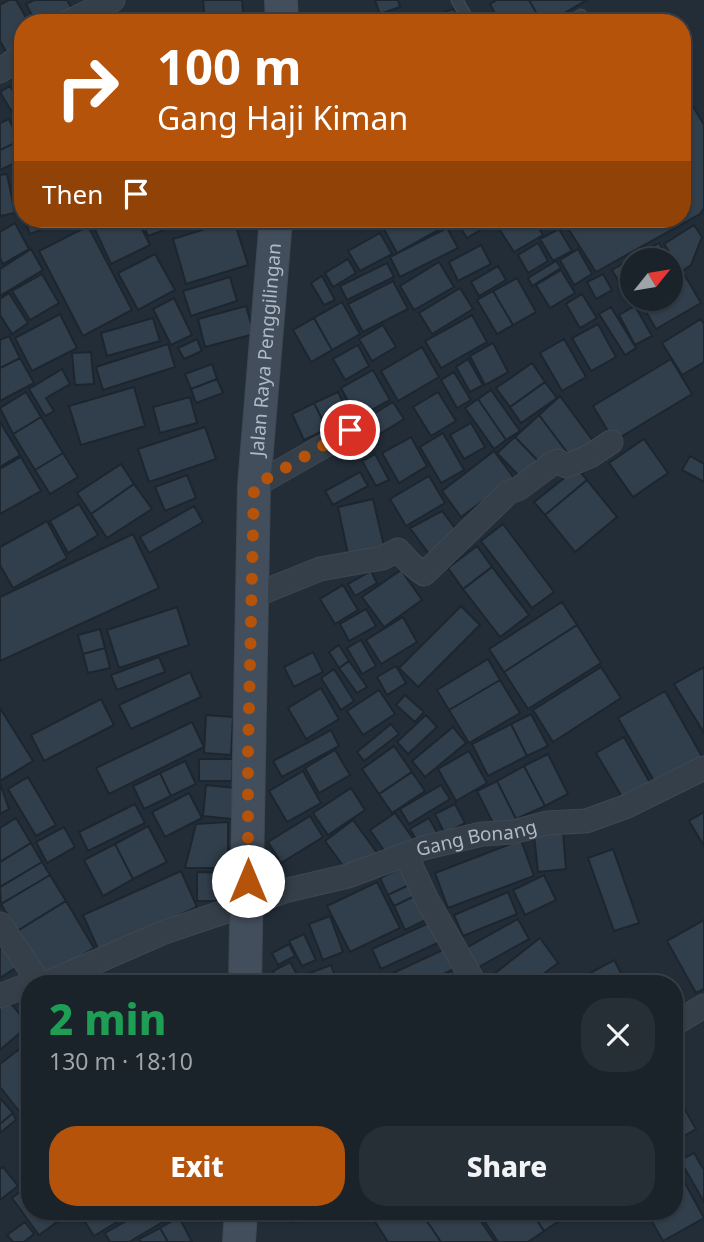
<!DOCTYPE html>
<meta charset="utf-8">
<style>
:root{--surface:#1a222a;--page:#272f36;--text:#f1f3f6;--muted:#9fa4a8;--line:#383f47;--accent:#b45309}
body{margin:0;font-family:"Noto Sans",sans-serif;background:var(--page);color:var(--text);height:100vh;display:flex;flex-direction:column;font-size:26px;white-space:nowrap}
*{box-sizing:border-box;margin:0}
p{font-size:23px;color:var(--muted)}
.icon{flex:none;width:38px;height:38px;fill:none;stroke:currentColor;stroke-width:2;stroke-linecap:round;stroke-linejoin:round}
.map{position:relative;flex:1;overflow:hidden}
.drawer{position:absolute;left:21px;top:975px;width:662px;height:245px;display:flex;flex-direction:column;background:var(--surface);border-radius:28px;box-shadow:0 2px 5px #0004,0 0 0 2px var(--line)}
.drawer>*{flex:none}
.hud{position:absolute;left:14px;top:14px;width:677px;height:214px;border-radius:28px;box-shadow:0 2px 5px #0004,0 0 0 2px var(--line);background:#b45309;color:#fff;overflow:hidden}
.needle{width:46px;rotate:60deg}
.buttons{position:absolute;left:620px;top:248px;display:grid;gap:14px}
.buttons a{display:grid;place-items:center;width:63px;height:63px;border-radius:50%;background:var(--surface);box-shadow:0 2px 5px #0004,0 0 0 2px var(--line);font-size:35px}
.pin{position:absolute;display:grid;place-items:center;width:60px;height:60px;color:#fff;margin:-30px;border:4px solid #fff;border-radius:50%;box-shadow:0 2px 7px #0007}
.me{position:absolute;width:77px;margin:-38px;rotate:0deg;stroke-linejoin:round;filter:drop-shadow(0 0 5px #0008)}
.turn{display:flex;align-items:center;gap:24px;height:147px;padding:0 28px;font-size:32px}
.turn .icon{width:91px;height:91px;stroke-width:2.5}
.turn b{display:block;font-size:49px;line-height:60px}
.then{display:flex;align-items:center;height:66px;padding:0 28px;background:#0003;gap:14px;font-size:26px}
.round{display:grid;place-items:center;flex:none;width:74px;height:74px;border-radius:28px;background:var(--page)}
.overview{display:flex;align-items:center;justify-content:space-between;height:119px;padding:0 28px}
h1{font-size:42px;font-weight:800;line-height:52px;color:#1e9e55}
.action{display:flex;gap:14px;margin-top:auto;padding:14px 28px}
.action a{flex:1;height:80px;border-radius:28px;background:var(--accent);color:#fff;font-size:28px;font-weight:800;line-height:80px;text-align:center}
.action a+a{background:var(--page);color:var(--text)}
.map>svg:first-child{display:block}
.building{fill:#313f4c;stroke:#1d262f;stroke-width:2}
.lines{fill:none;stroke-linecap:round;stroke-linejoin:round}
.service-casing{stroke:#3f4852;stroke-width:13}
.minor-casing{stroke:#3f4852;stroke-width:25}
.secondary-casing{stroke:#3f4852;stroke-width:34}
.service{stroke:#353f49;stroke-width:10}
.minor{stroke:#353f49;stroke-width:23}
.secondary{stroke:#434e5c;stroke-width:32}
.route{stroke:#b45309;stroke-width:12;stroke-dasharray:0 21.6}
.labels{text-anchor:middle;stroke-width:7;stroke-linejoin:round;paint-order:stroke}
.street-label{font-size:19px;fill:#b0bac5;stroke:#1b242d}
</style>
<div class="map">
<svg width="704" height="1242" viewBox="0 0 704 1242">
<rect width="100%" height="100%" fill="#222d38"/>
<path class="building" d="M 9,0 L 16,0 L 29,23 L 23,23 L 23,50 L 9,57 L 0,41 L 0,5 Z
M 34,0 L 67,0 L 75,14 L 59,23 L 36,23 L 26,4 Z
M 203,0 L 242,0 L 244,23 L 205,23 Z
M 375,0 L 398,0 L 400,7 L 380,14 Z
M 497,0 L 529,0 L 542,23 L 500,23 L 490,4 Z
M 529,0 L 587,0 L 547,23 L 542,23 Z
M 454,9 L 458,23 L 406,23 Z
M 22,75 L 23,76 L 23,100 L 12,81 Z
M 10,86 L 23,108 L 22,129 L 0,92 Z
M 682,88 L 704,125 L 704,208 L 700,214 L 596,272 L 562,219 L 682,219 Z
M 9,119 L 19,141 L 0,150 L 0,123 Z
M 19,141 L 23,150 L 23,159 L 0,170 L 0,150 Z
M 7,174 L 15,213 L 0,216 L 0,175 Z
M 23,182 L 23,215 L 12,186 Z
M 24,219 L 57,219 L 59,223 L 30,234 Z
M 100,219 L 137,219 L 150,245 L 111,264 L 92,223 Z
M 141,219 L 194,219 L 148,236 Z
M 386,219 L 441,219 L 445,226 L 397,253 L 380,222 Z
M 455,219 L 498,219 L 467,238 Z
M 505,219 L 533,219 L 543,235 L 514,252 L 496,224 Z
M 234,220 L 248,265 L 186,284 L 173,239 Z
M 15,223 L 29,249 L 3,264 L 0,258 L 0,232 Z
M 694,225 L 702,237 L 691,265 L 682,271 L 664,244 Z
M 88,226 L 132,310 L 83,336 L 39,251 Z
M 447,228 L 458,248 L 400,277 L 390,257 Z
M 559,229 L 572,251 L 553,261 L 540,239 Z
M 380,233 L 392,254 L 360,271 L 348,251 Z
M 538,243 L 548,261 L 528,273 L 518,255 Z
M 659,243 L 669,261 L 632,261 L 632,298 L 630,300 L 612,270 Z
M 481,245 L 491,264 L 458,281 L 449,262 Z
M 31,249 L 43,270 L 0,296 L 0,269 Z
M 578,249 L 592,274 L 574,285 L 560,260 Z
M 155,254 L 175,290 L 138,310 L 118,273 Z
M 348,259 L 356,273 L 333,287 L 325,273 Z
M 556,261 L 561,268 L 532,286 L 528,278 Z
M 439,262 L 454,287 L 414,310 L 400,286 Z
M 387,263 L 394,277 L 347,300 L 340,286 Z
M 498,266 L 506,280 L 479,296 L 471,282 Z
M 561,270 L 575,293 L 550,308 L 536,285 Z
M 42,274 L 59,303 L 30,320 L 12,291 Z
M 603,274 L 612,290 L 596,299 L 587,282 Z
M 684,274 L 701,303 L 656,329 L 639,300 L 670,299 L 670,282 Z
M 322,276 L 335,300 L 324,305 L 311,283 Z
M 230,277 L 237,301 L 191,316 L 183,291 Z
M 517,278 L 536,312 L 513,325 L 493,291 Z
M 393,281 L 408,309 L 363,332 L 348,304 Z
M 460,288 L 473,309 L 432,334 L 419,313 Z
M 493,291 L 513,325 L 497,334 L 477,300 Z
M 9,293 L 28,323 L 12,334 L 0,315 L 0,299 Z
M 582,294 L 597,318 L 580,328 L 566,304 Z
M 174,298 L 192,335 L 171,345 L 153,309 Z
M 342,302 L 360,334 L 332,350 L 314,318 Z
M 246,306 L 254,334 L 205,347 L 198,319 Z
M 635,306 L 652,336 L 635,345 L 619,315 Z
M 611,307 L 636,348 L 625,355 L 599,314 Z
M 60,314 L 77,348 L 32,371 L 15,338 Z
M 472,315 L 487,342 L 441,368 L 425,341 Z
M 153,318 L 160,341 L 107,356 L 101,333 Z
M 314,318 L 332,350 L 311,362 L 293,330 Z
M 701,319 L 704,324 L 704,362 L 682,375 L 662,343 Z
M 598,324 L 616,357 L 591,371 L 572,338 Z
M 383,325 L 396,347 L 372,361 L 359,339 Z
M 9,336 L 20,358 L 0,368 L 0,340 Z
M 197,339 L 202,351 L 184,359 L 178,348 Z
M 564,339 L 586,377 L 562,391 L 540,353 Z
M 493,343 L 508,372 L 485,385 L 470,356 Z
M 168,344 L 175,367 L 103,390 L 96,367 Z
M 358,345 L 369,366 L 345,380 L 333,359 Z
M 422,347 L 439,377 L 398,401 L 381,371 Z
M 91,352 L 94,384 L 75,385 L 72,353 Z
M 20,358 L 34,383 L 0,401 L 0,368 Z
M 468,359 L 483,385 L 470,392 L 456,367 Z
M 671,359 L 692,394 L 614,441 L 593,406 Z
M 532,363 L 545,382 L 510,407 L 496,388 Z
M 212,364 L 217,379 L 191,389 L 185,374 Z
M 62,369 L 70,384 L 46,398 L 54,411 L 45,416 L 29,389 Z
M 373,370 L 390,400 L 357,418 L 341,388 Z
M 454,372 L 471,400 L 457,408 L 441,380 Z
M 217,379 L 223,393 L 196,403 L 191,389 Z
M 545,382 L 557,398 L 521,423 L 510,407 Z
M 134,387 L 145,426 L 81,445 L 69,406 Z
M 491,390 L 520,431 L 506,440 L 478,399 Z
M 26,392 L 41,417 L 13,434 L 0,408 Z
M 338,392 L 350,417 L 327,429 L 314,403 Z
M 438,392 L 456,421 L 431,436 L 413,407 Z
M 560,396 L 596,445 L 572,459 L 539,415 Z
M 190,397 L 197,423 L 160,433 L 153,407 Z
M 478,399 L 506,440 L 494,449 L 465,408 Z
M 393,402 L 404,419 L 370,440 L 359,423 Z
M 314,403 L 327,429 L 304,440 L 292,414 Z
M 539,415 L 572,459 L 543,466 L 515,437 Z
M 41,417 L 63,453 L 35,470 L 13,434 Z
M 0,422 L 20,455 L 0,467 Z
M 471,423 L 485,447 L 464,459 L 450,435 Z
M 205,427 L 216,459 L 149,482 L 138,449 Z
M 443,433 L 464,470 L 441,483 L 420,447 Z
M 411,437 L 427,466 L 399,483 L 382,453 Z
M 515,437 L 543,466 L 524,481 L 497,453 Z
M 644,439 L 668,473 L 633,497 L 609,463 Z
M 494,451 L 514,478 L 461,517 L 442,491 Z
M 63,453 L 78,477 L 50,494 L 35,470 Z
M 375,454 L 389,480 L 376,486 L 362,461 Z
M 690,456 L 704,464 L 704,482 L 682,470 Z
M 21,457 L 41,491 L 0,514 L 0,469 Z
M 121,464 L 134,484 L 91,514 L 77,493 Z
M 577,468 L 587,480 L 545,515 L 534,502 Z
M 360,472 L 368,486 L 333,505 L 325,491 Z
M 187,475 L 196,498 L 165,511 L 155,487 Z
M 429,476 L 445,503 L 406,526 L 390,499 Z
M 587,480 L 617,517 L 575,552 L 545,515 Z
M 134,484 L 152,509 L 107,538 L 91,514 Z
M 373,499 L 384,546 L 348,554 L 338,507 Z
M 79,504 L 98,535 L 68,553 L 50,521 Z
M 194,506 L 203,522 L 149,553 L 140,537 Z
M 442,511 L 461,536 L 432,558 L 410,528 Z
M 47,521 L 67,558 L 13,588 L 0,565 L 0,547 Z
M 503,524 L 554,592 L 532,608 L 481,541 Z
M 133,534 L 159,588 L 0,661 L 0,597 Z
M 477,546 L 492,567 L 463,589 L 448,568 Z
M 492,567 L 529,615 L 500,637 L 463,589 Z
M 401,570 L 422,600 L 384,627 L 362,597 Z
M 371,571 L 377,583 L 355,596 L 348,584 Z
M 343,585 L 358,610 L 335,624 L 320,599 Z
M 562,602 L 577,625 L 504,672 L 489,649 Z
M 461,606 L 480,625 L 418,687 L 399,668 Z
M 177,607 L 189,645 L 119,668 L 107,630 Z
M 366,609 L 376,626 L 349,641 L 340,624 Z
M 403,617 L 417,642 L 381,664 L 366,640 Z
M 577,625 L 601,663 L 528,709 L 504,672 Z
M 100,629 L 105,648 L 83,654 L 78,635 Z
M 361,640 L 376,666 L 362,674 L 347,648 Z
M 339,645 L 349,661 L 339,668 L 329,652 Z
M 105,648 L 110,668 L 88,673 L 83,654 Z
M 313,652 L 323,672 L 294,687 L 284,667 Z
M 159,657 L 165,672 L 117,690 L 111,675 Z
M 488,659 L 500,680 L 449,710 L 437,690 Z
M 349,661 L 367,687 L 357,693 L 339,668 Z
M 396,666 L 406,683 L 387,695 L 377,677 Z
M 601,667 L 621,698 L 553,742 L 533,710 Z
M 704,667 L 704,733 L 674,684 Z
M 334,669 L 354,701 L 341,710 L 321,678 Z
M 190,672 L 201,697 L 131,729 L 119,705 Z
M 500,680 L 520,713 L 469,743 L 449,710 Z
M 321,688 L 339,719 L 306,739 L 288,708 Z
M 379,690 L 395,714 L 363,735 L 347,711 Z
M 665,691 L 704,760 L 657,786 L 618,718 Z
M 405,695 L 424,712 L 415,722 L 396,705 Z
M 101,699 L 114,725 L 44,761 L 31,735 Z
M 0,708 L 33,761 L 0,781 Z
M 531,714 L 548,746 L 527,756 L 511,724 Z
M 206,715 L 233,717 L 231,755 L 204,753 Z
M 426,715 L 437,727 L 408,754 L 397,742 Z
M 192,722 L 204,747 L 109,794 L 96,768 Z
M 391,724 L 399,734 L 364,761 L 357,752 Z
M 511,724 L 527,756 L 488,776 L 472,744 Z
M 453,727 L 466,743 L 425,777 L 412,761 Z
M 331,730 L 339,746 L 282,777 L 273,761 Z
M 624,737 L 652,786 L 625,802 L 596,753 Z
M 394,746 L 412,772 L 379,794 L 362,769 Z
M 335,750 L 350,775 L 319,793 L 305,768 Z
M 469,751 L 487,783 L 456,801 L 438,769 Z
M 548,754 L 568,794 L 545,806 L 524,766 Z
M 199,759 L 233,759 L 232,781 L 199,781 Z
M 185,761 L 196,784 L 171,796 L 160,773 Z
M 524,766 L 545,806 L 516,819 L 497,781 Z
M 303,771 L 321,803 L 287,822 L 269,791 Z
M 412,772 L 425,791 L 392,813 L 379,794 Z
M 160,773 L 171,796 L 144,809 L 133,786 Z
M 28,777 L 56,825 L 36,836 L 8,789 Z
M 497,781 L 516,819 L 496,829 L 477,791 Z
M 0,783 L 9,809 L 0,814 Z
M 206,785 L 235,788 L 232,819 L 203,816 Z
M 441,785 L 450,799 L 409,824 L 400,809 Z
M 351,788 L 365,810 L 328,835 L 313,813 Z
M 189,793 L 202,818 L 165,837 L 152,812 Z
M 135,804 L 145,823 L 88,851 L 79,832 Z
M 455,804 L 465,823 L 445,834 L 435,814 Z
M 704,812 L 704,846 L 689,821 Z
M 395,813 L 414,840 L 389,858 L 370,830 Z
M 310,816 L 323,837 L 281,863 L 268,842 Z
M 16,818 L 31,843 L 0,862 L 0,828 Z
M 429,818 L 439,836 L 420,846 L 410,829 Z
M 353,820 L 378,854 L 349,874 L 325,841 Z
M 228,822 L 228,868 L 185,868 L 196,824 Z
M 148,826 L 167,862 L 133,879 L 115,844 Z
M 64,827 L 75,847 L 47,863 L 36,842 Z
M 563,832 L 566,869 L 538,872 L 534,835 Z
M 521,840 L 534,876 L 448,908 L 435,873 Z
M 31,843 L 42,862 L 0,887 L 0,862 Z
M 115,844 L 133,879 L 103,896 L 84,860 Z
M 613,849 L 639,923 L 614,931 L 588,858 Z
M 42,862 L 50,875 L 1,904 L 0,887 Z
M 407,865 L 415,882 L 388,895 L 380,878 Z
M 181,871 L 197,907 L 99,951 L 83,915 Z
M 197,872 L 226,873 L 226,901 L 197,901 Z
M 50,875 L 66,901 L 17,931 L 1,904 Z
M 544,875 L 556,900 L 525,915 L 513,890 Z
M 377,882 L 400,928 L 350,952 L 327,906 Z
M 415,882 L 421,893 L 394,906 L 388,895 Z
M 508,892 L 517,914 L 463,936 L 454,915 Z
M 421,893 L 432,917 L 405,930 L 394,906 Z
M 66,901 L 94,948 L 45,978 L 17,931 Z
M 330,916 L 343,952 L 323,960 L 309,924 Z
M 518,919 L 529,939 L 477,968 L 466,948 Z
M 704,920 L 704,989 L 696,993 L 667,941 Z
M 433,921 L 442,941 L 381,969 L 372,949 Z
M 304,934 L 316,960 L 302,966 L 289,941 Z
M 540,938 L 558,963 L 530,984 L 481,984 Z
M 289,944 L 295,956 L 278,965 L 272,953 Z
M 3,945 L 17,967 L 0,978 L 0,946 Z
M 447,948 L 456,968 L 423,984 L 398,984 L 393,973 Z
M 614,960 L 627,984 L 596,984 L 590,973 Z
M 290,962 L 298,976 L 280,984 L 273,971 Z
M 331,965 L 336,979 L 323,984 L 310,984 L 307,974 Z
M 590,973 L 596,984 L 571,984 Z
M 8,1000 L 29,1025 L 0,1050 L 0,1006 Z
M 30,1041 L 30,1102 L 19,1111 L 0,1087 L 0,1064 Z
M 674,1091 L 696,1129 L 674,1142 Z
M 0,1098 L 13,1113 L 0,1124 Z
M 13,1113 L 16,1120 L 0,1133 L 0,1124 Z
M 694,1153 L 704,1170 L 704,1202 L 680,1160 Z
M 674,1163 L 704,1218 L 663,1241 L 646,1211 L 674,1211 Z
M 3,1167 L 18,1186 L 0,1200 L 0,1169 Z
M 30,1184 L 30,1211 L 66,1211 L 68,1214 L 39,1235 L 12,1198 Z
M 86,1211 L 135,1211 L 94,1236 L 80,1214 Z
M 144,1211 L 177,1211 L 178,1213 L 129,1242 L 110,1242 L 105,1233 Z
M 291,1211 L 360,1211 L 292,1222 Z
M 382,1211 L 420,1211 L 441,1242 L 388,1242 L 372,1217 Z
M 420,1211 L 474,1211 L 495,1242 L 441,1242 Z
M 478,1211 L 531,1211 L 544,1231 L 528,1242 L 498,1242 Z
M 531,1211 L 574,1211 L 544,1231 Z
M 179,1217 L 192,1242 L 168,1242 L 160,1228 Z
M 25,1222 L 34,1234 L 24,1242 L 13,1242 L 7,1235 Z
M 160,1228 L 168,1242 L 141,1242 L 139,1239 Z"/>
<g class="lines">
<g class="service-casing">
<path id="service" d="M 457,0 L 470,23
M 568,23 L 581,15"/>
</g>
<g class="minor-casing">
<g id="minor">
<path d="M 66,23 L 113,0"/>
<path d="M 0,71 L 23,54"/>
<path d="M 254,486 L 350,431"/>
<path d="M 251,597 L 320,569 L 382,558 L 398,550 L 411,564 L 424,574 L 509,492 L 518,489 L 553,463 L 558,461 L 566,466 L 590,456 L 611,442"/>
<path d="M 406,855 L 427,900 L 475,984"/>
<path d="M 0,924 L 38,981 L 43,984"/>
<path id="s1" d="M 45,984 L 162,933 L 288,890 L 348,876 L 423,848 L 482,834 L 513,832 L 547,823 L 586,821 L 625,807 L 704,768"/>
<path d="M 0,996 L 30,984"/>
<path d="M 674,1024 L 704,1006"/>
</g>
</g>
<g class="secondary-casing">
<g id="secondary">
<path d="M 281,0 L 282,23"/>
<path id="s2" d="M 245,984 L 254,486 L 276,219"/>
<path d="M 239,1242 L 241,1211"/>
</g>
</g>
<use href="#service" class="service"/>
<use href="#minor" class="minor"/>
<use href="#secondary" class="secondary"/>
</g>
<g class="lines">
<path class="route" d="M 248,881 L 248,753 L 254,486 L 350,430"/>
</g>
<g class="labels">
<g class="street-label">
<text dy="7" stroke="none"><textPath href="#s2" startOffset="635">Jalan Raya Penggilingan</textPath></text>
<text dy="7" stroke="none"><textPath href="#s1" startOffset="457">Gang Bonang</textPath></text>
</g>
</g>
</svg>
<div class="buttons">
<a><svg class="needle" viewBox="-14 -14 28 28"><path d="M0-13l5 13h-10z" fill="#e53935"/><path d="M0 13l5-13h-10z" fill="#9fa4a8"/></svg></a>
</div>
<div class="pin" style="left:350px;top:430px;background:#d93025"><svg class="icon" aria-label="arrive" viewBox="0 0 24 24"><path d="M6 21V4h12l-3 4 3 4H6"/></svg></div>
<svg class="me" style="left:248px;top:881px" viewBox="-20 -20 40 40"><circle r="19" fill="#fff"/><path d="M0-13L10 11 0 6-10 11z" fill="#b45309"/></svg>
<div class="hud">
<div class="turn"><svg class="icon" aria-label="right" viewBox="0 0 24 24"><path d="M7 20v-9h11M14 6l5 5-5 5"/></svg><div><b>100 m</b>Gang Haji Kiman</div></div>
<div class="then">Then<svg class="icon" aria-label="arrive" viewBox="0 0 24 24"><path d="M6 21V4h12l-3 4 3 4H6"/></svg></div>
</div>
<section class="drawer">
<div class="overview"><div><h1>2 min</h1><p>130 m · 18:10</p></div><a class="round"><svg class="icon" aria-label="close" viewBox="0 0 24 24"><path d="M6 6l12 12M18 6L6 18"/></svg></a></div>
<div class="action"><a>Exit</a><a>Share</a></div>
</section>
</div>
